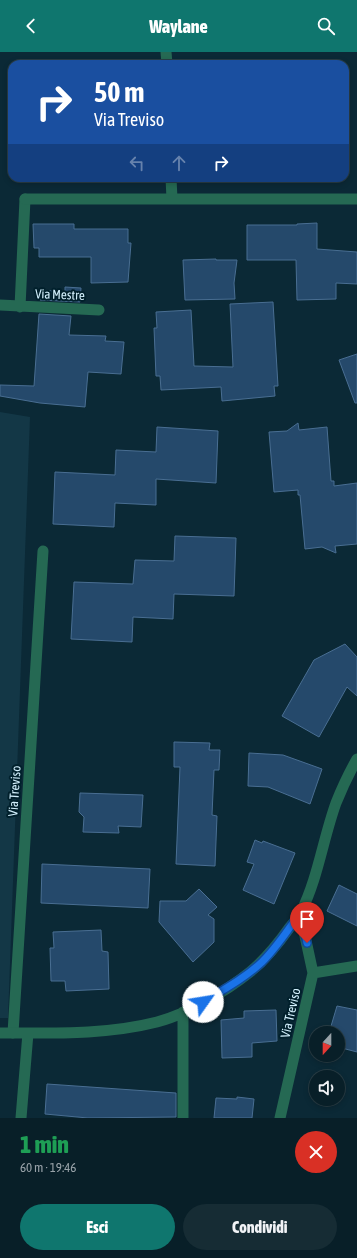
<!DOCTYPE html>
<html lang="it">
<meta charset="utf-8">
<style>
:root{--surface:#081f28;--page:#162c34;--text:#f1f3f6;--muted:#98a2a8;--line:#293d45;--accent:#0f766e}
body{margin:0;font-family:"Asap Condensed",sans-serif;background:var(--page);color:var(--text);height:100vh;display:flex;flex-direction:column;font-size:15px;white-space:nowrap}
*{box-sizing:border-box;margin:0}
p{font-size:13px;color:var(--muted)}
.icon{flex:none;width:22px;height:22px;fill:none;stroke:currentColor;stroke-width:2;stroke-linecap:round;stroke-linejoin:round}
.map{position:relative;height:1066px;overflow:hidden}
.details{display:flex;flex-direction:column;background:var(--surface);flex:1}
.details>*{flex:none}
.banner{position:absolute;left:8px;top:8px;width:341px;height:122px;border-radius:12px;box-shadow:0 2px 6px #0003,0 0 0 1px var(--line);background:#1a4fa0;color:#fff;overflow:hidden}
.needle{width:26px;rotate:201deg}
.controls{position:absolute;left:309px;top:974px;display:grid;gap:8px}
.controls a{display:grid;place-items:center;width:36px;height:36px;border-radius:50%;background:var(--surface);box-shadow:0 2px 6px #0003,0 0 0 1px var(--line);font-size:20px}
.pin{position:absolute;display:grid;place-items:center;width:34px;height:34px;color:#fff;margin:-41px -17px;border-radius:50% 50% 50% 0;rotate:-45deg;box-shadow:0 0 4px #0007}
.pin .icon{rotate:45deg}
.me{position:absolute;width:44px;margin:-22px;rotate:58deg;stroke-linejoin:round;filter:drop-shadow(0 0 3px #0008)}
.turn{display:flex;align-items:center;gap:14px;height:84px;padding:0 20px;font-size:18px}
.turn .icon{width:52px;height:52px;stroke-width:2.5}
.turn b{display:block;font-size:28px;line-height:34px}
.lanes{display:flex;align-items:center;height:38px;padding:0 20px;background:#0003;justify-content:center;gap:20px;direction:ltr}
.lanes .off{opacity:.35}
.round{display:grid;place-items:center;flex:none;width:42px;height:42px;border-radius:21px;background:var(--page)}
.headline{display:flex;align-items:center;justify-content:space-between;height:68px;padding:0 20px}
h1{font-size:24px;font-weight:800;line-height:30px;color:#1e9e55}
.primary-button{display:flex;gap:8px;margin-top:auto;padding:8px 20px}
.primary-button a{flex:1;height:46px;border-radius:24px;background:var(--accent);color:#fff;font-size:16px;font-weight:800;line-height:46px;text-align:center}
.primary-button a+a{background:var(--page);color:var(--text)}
header{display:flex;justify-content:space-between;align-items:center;height:52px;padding:0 20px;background:var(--accent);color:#fff;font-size:18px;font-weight:800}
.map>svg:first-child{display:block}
.built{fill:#133746}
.building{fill:#25496b;stroke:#496e92}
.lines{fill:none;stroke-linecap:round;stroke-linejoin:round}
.service{stroke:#256953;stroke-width:11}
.minor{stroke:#256953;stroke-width:11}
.route-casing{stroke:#114b97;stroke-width:10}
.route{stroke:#1a73e8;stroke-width:7}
.labels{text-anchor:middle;stroke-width:4;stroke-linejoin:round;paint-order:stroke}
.street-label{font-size:13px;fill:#d2effc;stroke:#01202c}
</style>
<header><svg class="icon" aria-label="back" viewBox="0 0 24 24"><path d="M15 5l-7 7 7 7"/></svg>Waylane<svg class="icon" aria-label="search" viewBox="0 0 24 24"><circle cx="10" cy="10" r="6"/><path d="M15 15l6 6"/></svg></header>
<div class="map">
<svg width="357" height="1066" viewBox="0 0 357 1066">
<rect width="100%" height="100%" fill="#0b2936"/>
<path class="built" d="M 0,360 L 30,365 L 8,966 L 0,966 Z"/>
<path class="building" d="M 317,171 L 317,197 L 357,200 L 357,232 L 336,231 L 336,247 L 297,248 L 296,208 L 247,208 L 247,173 L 297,173 L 297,172 Z
M 33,172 L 74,172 L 74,177 L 128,177 L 128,191 L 131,191 L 128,230 L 91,231 L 91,205 L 39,205 L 39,196 L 34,196 Z
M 216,207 L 216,208 L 237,208 L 234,231 L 235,247 L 185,248 L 183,208 Z
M 65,235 L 81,236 L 80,250 L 40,248 L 40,238 L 65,240 Z
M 273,250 L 278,334 L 274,334 L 275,344 L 222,349 L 221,335 L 161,338 L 160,324 L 156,324 L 154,276 L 157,276 L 156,260 L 191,258 L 194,314 L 233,315 L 230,252 Z
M 39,262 L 71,264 L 69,283 L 106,284 L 105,289 L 124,290 L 121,322 L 88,320 L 85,355 L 40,351 L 0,344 L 0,333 L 34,334 Z
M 357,302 L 357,351 L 355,351 L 339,308 Z
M 298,371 L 299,378 L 327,375 L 331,429 L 334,429 L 334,434 L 357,431 L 357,492 L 335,494 L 336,501 L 322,495 L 305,497 L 300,443 L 298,443 L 298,438 L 274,440 L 269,380 L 287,379 Z
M 157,375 L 218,379 L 216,431 L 156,427 L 156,453 L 115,451 L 114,475 L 53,472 L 55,420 L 115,423 L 116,398 L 156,400 Z
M 175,484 L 236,486 L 234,544 L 174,542 L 173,567 L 133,565 L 132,590 L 71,587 L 74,530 L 133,532 L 135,508 L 174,509 Z
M 345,592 L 357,605 L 357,644 L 347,635 L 319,685 L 282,664 L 314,608 Z
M 174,690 L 210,691 L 209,698 L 220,698 L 219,718 L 214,718 L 212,763 L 217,764 L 215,814 L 176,812 L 180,715 L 174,715 Z
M 249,701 L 283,703 L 322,717 L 310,752 L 268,735 L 248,734 Z
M 80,741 L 143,743 L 141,775 L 118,774 L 119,781 L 83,780 L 84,765 L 79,760 Z
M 255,788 L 262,791 L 263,789 L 295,801 L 274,852 L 243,838 L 254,812 L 247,810 Z
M 42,812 L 150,817 L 148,856 L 41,851 Z
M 339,833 L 357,842 L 357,874 L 327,859 Z
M 199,837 L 217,855 L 208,863 L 214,867 L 214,890 L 193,910 L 159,870 L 160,849 L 186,849 Z
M 101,878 L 102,899 L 108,900 L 109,937 L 66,939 L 65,929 L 51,929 L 50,896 L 54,896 L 53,880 Z
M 337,954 L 357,958 L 357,1000 L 338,995 L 338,981 L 329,981 Z
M 276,958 L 277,989 L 252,991 L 252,1005 L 222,1006 L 221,968 L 244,966 L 244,959 Z
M 47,1032 L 176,1041 L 176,1065 L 88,1066 L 45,1062 Z
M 237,1045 L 254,1047 L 252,1066 L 214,1066 L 216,1046 L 237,1047 Z"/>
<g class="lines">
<path class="service" d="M 0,253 L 99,258
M 20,255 L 25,147
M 13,981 L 43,499"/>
<path class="minor" d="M 166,0 L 167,12
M 171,126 L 172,147
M 25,147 L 357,147
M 313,921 L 357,914
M 0,981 C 52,981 106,983 157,970 C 187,962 225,940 250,920 C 266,907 278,892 290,875 C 294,870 298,866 301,860 C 318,826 323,787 336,751 C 342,736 349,721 357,707
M 21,1066 L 28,981
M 183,1066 L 183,960
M 280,1066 L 313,921 L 300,861"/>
</g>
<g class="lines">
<g class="route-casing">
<path id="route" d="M 203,950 C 223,938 245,926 262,910 C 277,895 288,878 300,861 L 307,891"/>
</g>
<use href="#route" class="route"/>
</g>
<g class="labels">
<g class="street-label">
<text transform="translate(60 242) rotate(2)" y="5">Via Mestre</text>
<text transform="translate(14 739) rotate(-86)" y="5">Via Treviso</text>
<text transform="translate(290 961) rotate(-77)" y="5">Via Treviso</text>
</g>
</g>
</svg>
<div class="controls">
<a><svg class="needle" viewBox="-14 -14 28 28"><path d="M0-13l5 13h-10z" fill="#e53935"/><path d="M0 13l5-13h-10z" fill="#98a2a8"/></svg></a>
<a><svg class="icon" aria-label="sound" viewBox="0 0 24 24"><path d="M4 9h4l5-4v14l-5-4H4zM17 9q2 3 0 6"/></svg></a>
</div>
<div class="pin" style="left:307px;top:891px;background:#d93025"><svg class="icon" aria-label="arrive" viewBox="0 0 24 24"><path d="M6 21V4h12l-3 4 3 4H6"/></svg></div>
<svg class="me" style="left:203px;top:950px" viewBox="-20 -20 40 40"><circle r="19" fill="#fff"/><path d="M0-13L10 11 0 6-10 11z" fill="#1a73e8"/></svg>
<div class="banner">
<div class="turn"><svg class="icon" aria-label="right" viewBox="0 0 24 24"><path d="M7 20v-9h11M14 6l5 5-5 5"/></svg><div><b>50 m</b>Via Treviso</div></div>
<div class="lanes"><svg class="icon off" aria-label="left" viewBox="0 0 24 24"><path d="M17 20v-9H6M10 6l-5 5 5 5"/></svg><svg class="icon off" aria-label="ahead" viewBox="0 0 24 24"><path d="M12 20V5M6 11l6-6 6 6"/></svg><svg class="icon" aria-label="right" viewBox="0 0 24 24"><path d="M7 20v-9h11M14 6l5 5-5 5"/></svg></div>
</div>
</div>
<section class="details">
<div class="headline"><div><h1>1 min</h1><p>60 m · 19:46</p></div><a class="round" style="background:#d93025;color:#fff"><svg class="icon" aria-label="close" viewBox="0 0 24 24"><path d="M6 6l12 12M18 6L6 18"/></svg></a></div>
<div class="primary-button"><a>Esci</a><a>Condividi</a></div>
</section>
